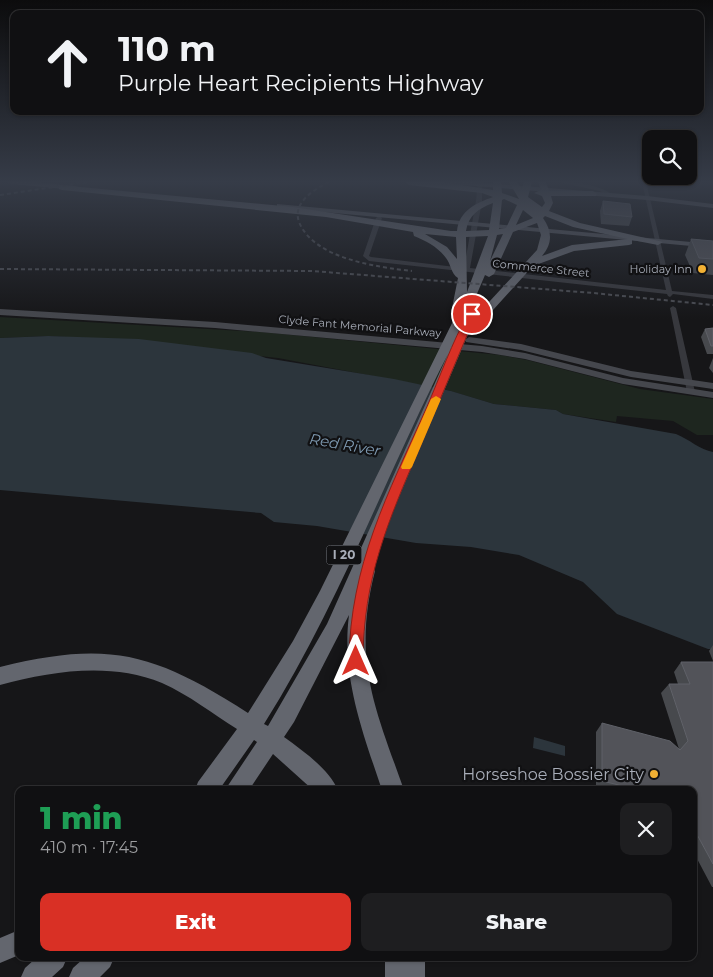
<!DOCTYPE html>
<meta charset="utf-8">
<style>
:root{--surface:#101012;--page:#1e1e20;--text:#f1f3f6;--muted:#9c9d9f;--line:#303032;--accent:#d93025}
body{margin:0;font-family:Montserrat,sans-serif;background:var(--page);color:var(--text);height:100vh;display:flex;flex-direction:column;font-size:19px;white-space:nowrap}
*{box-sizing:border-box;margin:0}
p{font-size:16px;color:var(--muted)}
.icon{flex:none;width:28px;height:28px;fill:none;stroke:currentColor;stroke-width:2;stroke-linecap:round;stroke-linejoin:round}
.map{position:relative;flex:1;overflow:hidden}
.drawer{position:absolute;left:15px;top:786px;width:682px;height:175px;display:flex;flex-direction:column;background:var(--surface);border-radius:10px;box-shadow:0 1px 4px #0004,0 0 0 1px var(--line)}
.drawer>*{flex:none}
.banner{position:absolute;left:10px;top:10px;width:694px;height:105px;border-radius:10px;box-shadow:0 1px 4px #0004,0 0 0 1px var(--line);background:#101012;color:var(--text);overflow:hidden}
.buttons{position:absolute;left:642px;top:130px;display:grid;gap:10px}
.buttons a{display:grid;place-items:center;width:55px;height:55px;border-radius:10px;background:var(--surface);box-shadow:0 1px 4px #0004,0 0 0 1px var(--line);font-size:25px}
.pin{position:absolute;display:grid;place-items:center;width:42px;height:42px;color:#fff;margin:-21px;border:2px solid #fff;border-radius:50%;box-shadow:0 1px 5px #0007}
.me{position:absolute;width:55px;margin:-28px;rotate:0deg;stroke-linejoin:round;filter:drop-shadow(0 0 4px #0008)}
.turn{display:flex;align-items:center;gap:18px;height:105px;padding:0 25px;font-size:22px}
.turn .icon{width:65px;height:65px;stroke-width:2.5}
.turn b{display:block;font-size:35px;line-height:42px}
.round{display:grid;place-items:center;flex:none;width:52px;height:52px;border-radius:10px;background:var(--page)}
.overview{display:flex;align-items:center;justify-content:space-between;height:85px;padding:0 25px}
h1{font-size:30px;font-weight:800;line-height:38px;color:#1e9e55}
.action{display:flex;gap:10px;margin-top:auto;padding:10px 25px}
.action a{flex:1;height:58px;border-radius:10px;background:var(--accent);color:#fff;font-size:20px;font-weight:800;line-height:58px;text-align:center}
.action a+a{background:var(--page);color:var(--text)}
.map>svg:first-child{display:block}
.green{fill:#1e261f}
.water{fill:#2c353c}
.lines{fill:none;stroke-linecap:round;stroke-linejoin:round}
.street{fill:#37383d;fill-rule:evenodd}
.secondary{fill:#45474d;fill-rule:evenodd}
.primary{fill:#53555c;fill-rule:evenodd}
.highway{fill:#63666e;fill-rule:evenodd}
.rail{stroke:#4a4c52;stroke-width:2;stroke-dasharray:4 3;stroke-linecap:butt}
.wall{fill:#47494d}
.building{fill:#525359;stroke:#5f6168}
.route{fill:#d93025;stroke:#8d1f18}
.slow{fill:#f59e0b}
.poi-dot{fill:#f2b134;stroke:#111113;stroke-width:2}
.labels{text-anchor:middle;stroke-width:4.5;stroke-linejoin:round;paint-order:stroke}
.far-street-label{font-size:11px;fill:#a8adb8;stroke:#111113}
.far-poi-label{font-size:11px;fill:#a8adb8;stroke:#111113;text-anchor:end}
.shield{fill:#111113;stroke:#7b7e86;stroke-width:1}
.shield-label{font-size:12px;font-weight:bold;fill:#a8adb8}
.water-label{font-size:15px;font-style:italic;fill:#7f9bb3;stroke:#111113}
.near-poi-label{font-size:16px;fill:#a8adb8;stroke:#111113;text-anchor:end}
</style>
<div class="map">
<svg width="713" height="977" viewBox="0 0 713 977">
<rect width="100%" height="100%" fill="#161618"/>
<path class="green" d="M 0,317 L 261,332 L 500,355 L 527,360 L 640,389 L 713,399 L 713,435 L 697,435 L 673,421 L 617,416 L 616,422 L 563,414 L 556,410 L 494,404 L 447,390 L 278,358 L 86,338 L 48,336 L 0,338 Z"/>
<path class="water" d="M 48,336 L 139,339 L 252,353 L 266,358 L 394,379 L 451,391 L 494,404 L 556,410 L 563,414 L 676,434 C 689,439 700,450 713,452 L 713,649 L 708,649 L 617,614 L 583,582 L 519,555 L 471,547 L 416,543 L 317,526 L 274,522 L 261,513 L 0,490 L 0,338 Z
M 534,737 L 565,746 L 565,756 L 533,748 Z"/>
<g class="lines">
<path class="street" d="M 478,182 L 482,182 L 482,201 L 470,268 L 666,290 L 642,182 L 646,182 L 672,291 L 713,295 L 713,299 L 673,294 L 670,297 L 668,296 L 667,294 L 369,261 L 363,256 L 376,218 L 379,216 L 382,218 L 369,256 L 371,257 L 464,268 L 476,201 Z
M 561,182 C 577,182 600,185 613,195 L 608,196 L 600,191 L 563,183 Z
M 710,182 L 713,182 L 713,183 L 710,183 Z
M 673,306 L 676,308 L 695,392 L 691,394 L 687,392 L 670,308 Z"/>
<path class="secondary" d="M 0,309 L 215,322 L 482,346 L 525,353 L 623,378 L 713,392 L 713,398 L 623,384 L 525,359 L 482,352 L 215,328 L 0,315 Z
M 469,337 L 521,344 L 631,371 L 713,383 L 713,389 L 631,377 L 521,350 L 466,342 L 465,340 Z"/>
<path class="primary" d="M 8,182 L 32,182 L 76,186 L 80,188 L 76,190 L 12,184 Z
M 447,182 L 473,182 L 647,196 L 713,204 L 713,208 L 647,200 L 451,184 Z
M 277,204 L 713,244 L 713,248 L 280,208 L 277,208 Z"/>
<path class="highway" d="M 405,182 L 443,182 L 493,190 L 493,182 L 501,182 L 502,193 L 519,199 L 509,182 L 517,182 L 522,189 L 524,182 L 532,182 L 528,197 L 542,207 L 545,203 L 542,196 L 534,193 L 541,190 L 538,182 L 546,182 L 549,191 L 593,191 L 597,194 L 596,196 L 551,196 L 553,203 L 549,211 L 580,223 L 663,242 L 658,245 L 632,240 L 632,244 L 629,245 L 574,251 L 533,266 L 474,331 L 469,332 L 370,565 L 375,571 C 352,660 375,708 404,790 L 382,790 C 363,733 341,677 349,615 L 294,722 L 284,737 C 303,751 328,768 338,790 L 313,790 L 273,754 L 249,790 L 225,790 L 257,742 L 254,740 L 219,790 L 195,790 L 198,782 L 237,729 C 213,714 189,695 162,683 C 110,662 53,671 0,685 L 0,667 C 110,640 154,653 248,713 L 293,641 L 320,591 L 458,311 L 452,308 L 458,278 C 451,274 451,264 446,258 C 438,247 426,241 414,236 L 413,232 L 326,217 L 62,190 L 59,189 L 59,185 L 293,207 L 451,231 L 457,231 C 459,211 476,203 493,197 L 482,193 L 409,185 ZM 504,199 L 517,205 L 506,228 L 499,229 L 502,200 ZM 493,203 L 489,230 L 466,231 C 468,216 479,208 493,203 ZM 523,210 L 533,218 L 516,225 ZM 545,216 L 573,227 L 628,239 L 572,245 L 542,256 C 553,243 552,231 543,218 ZM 537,223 L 541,235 L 537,250 L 477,315 L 483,299 L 476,296 L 485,275 L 489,277 L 494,274 L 513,232 ZM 425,234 L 456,237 L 457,259 L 447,247 ZM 503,234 L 490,261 L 497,235 ZM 488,236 L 467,292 L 466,237 ZM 448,354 L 327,624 L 268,726 L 264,724 C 338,607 385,477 448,354 Z
M 19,930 L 19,955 L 0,963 L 0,938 Z
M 36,958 L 67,958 L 63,967 L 52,977 L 21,977 L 25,968 Z
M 84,958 L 114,958 L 110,967 L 100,977 L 69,977 L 73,968 Z
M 385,958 L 425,958 L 425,977 L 385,977 Z"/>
<path class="rail" d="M 329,182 C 315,189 292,202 299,222 C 314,259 377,267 412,271
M 0,195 L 88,182
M 0,269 L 312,271 L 593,293 L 713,305"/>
</g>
<path class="wall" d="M 603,201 L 632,217 L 629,226 L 601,224 L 600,211 Z
M 691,239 L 713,241 L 713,275 L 693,273 L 685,255 Z
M 713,328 L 713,354 L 707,354 L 701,337 L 705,329 Z
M 713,358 L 713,373 L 709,368 Z
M 713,645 L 713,661 L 709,651 Z
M 681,662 L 713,662 L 713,887 L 712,887 L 694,853 L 694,790 L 599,790 L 596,789 L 596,732 L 602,723 L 679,749 L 661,693 L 669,684 L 678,684 L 674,672 Z"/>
<path class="building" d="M 603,201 L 630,204 L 632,217 L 604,214 Z
M 691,239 L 713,241 L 713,259 L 699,258 Z
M 713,328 L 713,346 L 711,346 L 705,329 Z
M 681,662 L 713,662 L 713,864 L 694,829 L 694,790 L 640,790 L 602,781 L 602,723 L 670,741 L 680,750 L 688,741 L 669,684 L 690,684 Z"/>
<linearGradient id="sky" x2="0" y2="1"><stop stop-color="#0c0c0d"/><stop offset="0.57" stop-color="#363c48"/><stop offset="1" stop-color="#363c48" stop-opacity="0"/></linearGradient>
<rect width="713" height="319" fill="url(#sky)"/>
<path class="route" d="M 469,312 L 476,314 C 457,358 439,403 420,447 C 388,521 363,579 363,661 L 361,665 L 356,667 L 351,665 L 349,661 C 350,565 388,494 426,409 C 440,377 452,342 469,312 Z"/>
<path class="slow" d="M 436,396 L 441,399 L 412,467 L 410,469 L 402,469 L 401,467 L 431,399 Z"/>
<g class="poi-dot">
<circle cx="702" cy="269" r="5"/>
<circle cx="654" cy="774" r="5"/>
</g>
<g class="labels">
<g class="far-street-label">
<text transform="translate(541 268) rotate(6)" y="4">Commerce Street</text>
<text transform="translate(360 326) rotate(5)" y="4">Clyde Fant Memorial Parkway</text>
</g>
<g class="far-poi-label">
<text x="692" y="273">Holiday Inn</text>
</g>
<rect class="shield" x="326.5" y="545.5" width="35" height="19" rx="4"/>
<g class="shield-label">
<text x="344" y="559">I 20</text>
</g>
<g class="water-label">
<text transform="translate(345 445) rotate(10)" y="5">Red River</text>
</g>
<g class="near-poi-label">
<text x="644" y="780">Horseshoe Bossier City</text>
</g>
</g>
</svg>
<div class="buttons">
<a><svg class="icon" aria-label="search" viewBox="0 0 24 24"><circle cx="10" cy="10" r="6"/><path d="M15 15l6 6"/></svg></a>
</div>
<div class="pin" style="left:472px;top:314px;background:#d93025"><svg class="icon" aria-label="arrive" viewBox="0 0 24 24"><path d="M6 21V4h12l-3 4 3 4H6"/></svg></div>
<svg class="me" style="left:356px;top:661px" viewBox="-20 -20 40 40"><path d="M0-17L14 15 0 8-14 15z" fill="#d93025" stroke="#fff" stroke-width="4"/></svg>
<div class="banner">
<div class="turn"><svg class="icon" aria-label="ahead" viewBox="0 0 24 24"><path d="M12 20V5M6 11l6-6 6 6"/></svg><div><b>110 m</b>Purple Heart Recipients Highway</div></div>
</div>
<section class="drawer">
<div class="overview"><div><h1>1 min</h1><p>410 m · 17:45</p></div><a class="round"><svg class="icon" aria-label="close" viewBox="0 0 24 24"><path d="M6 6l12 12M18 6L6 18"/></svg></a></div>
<div class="action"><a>Exit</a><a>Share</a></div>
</section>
</div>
